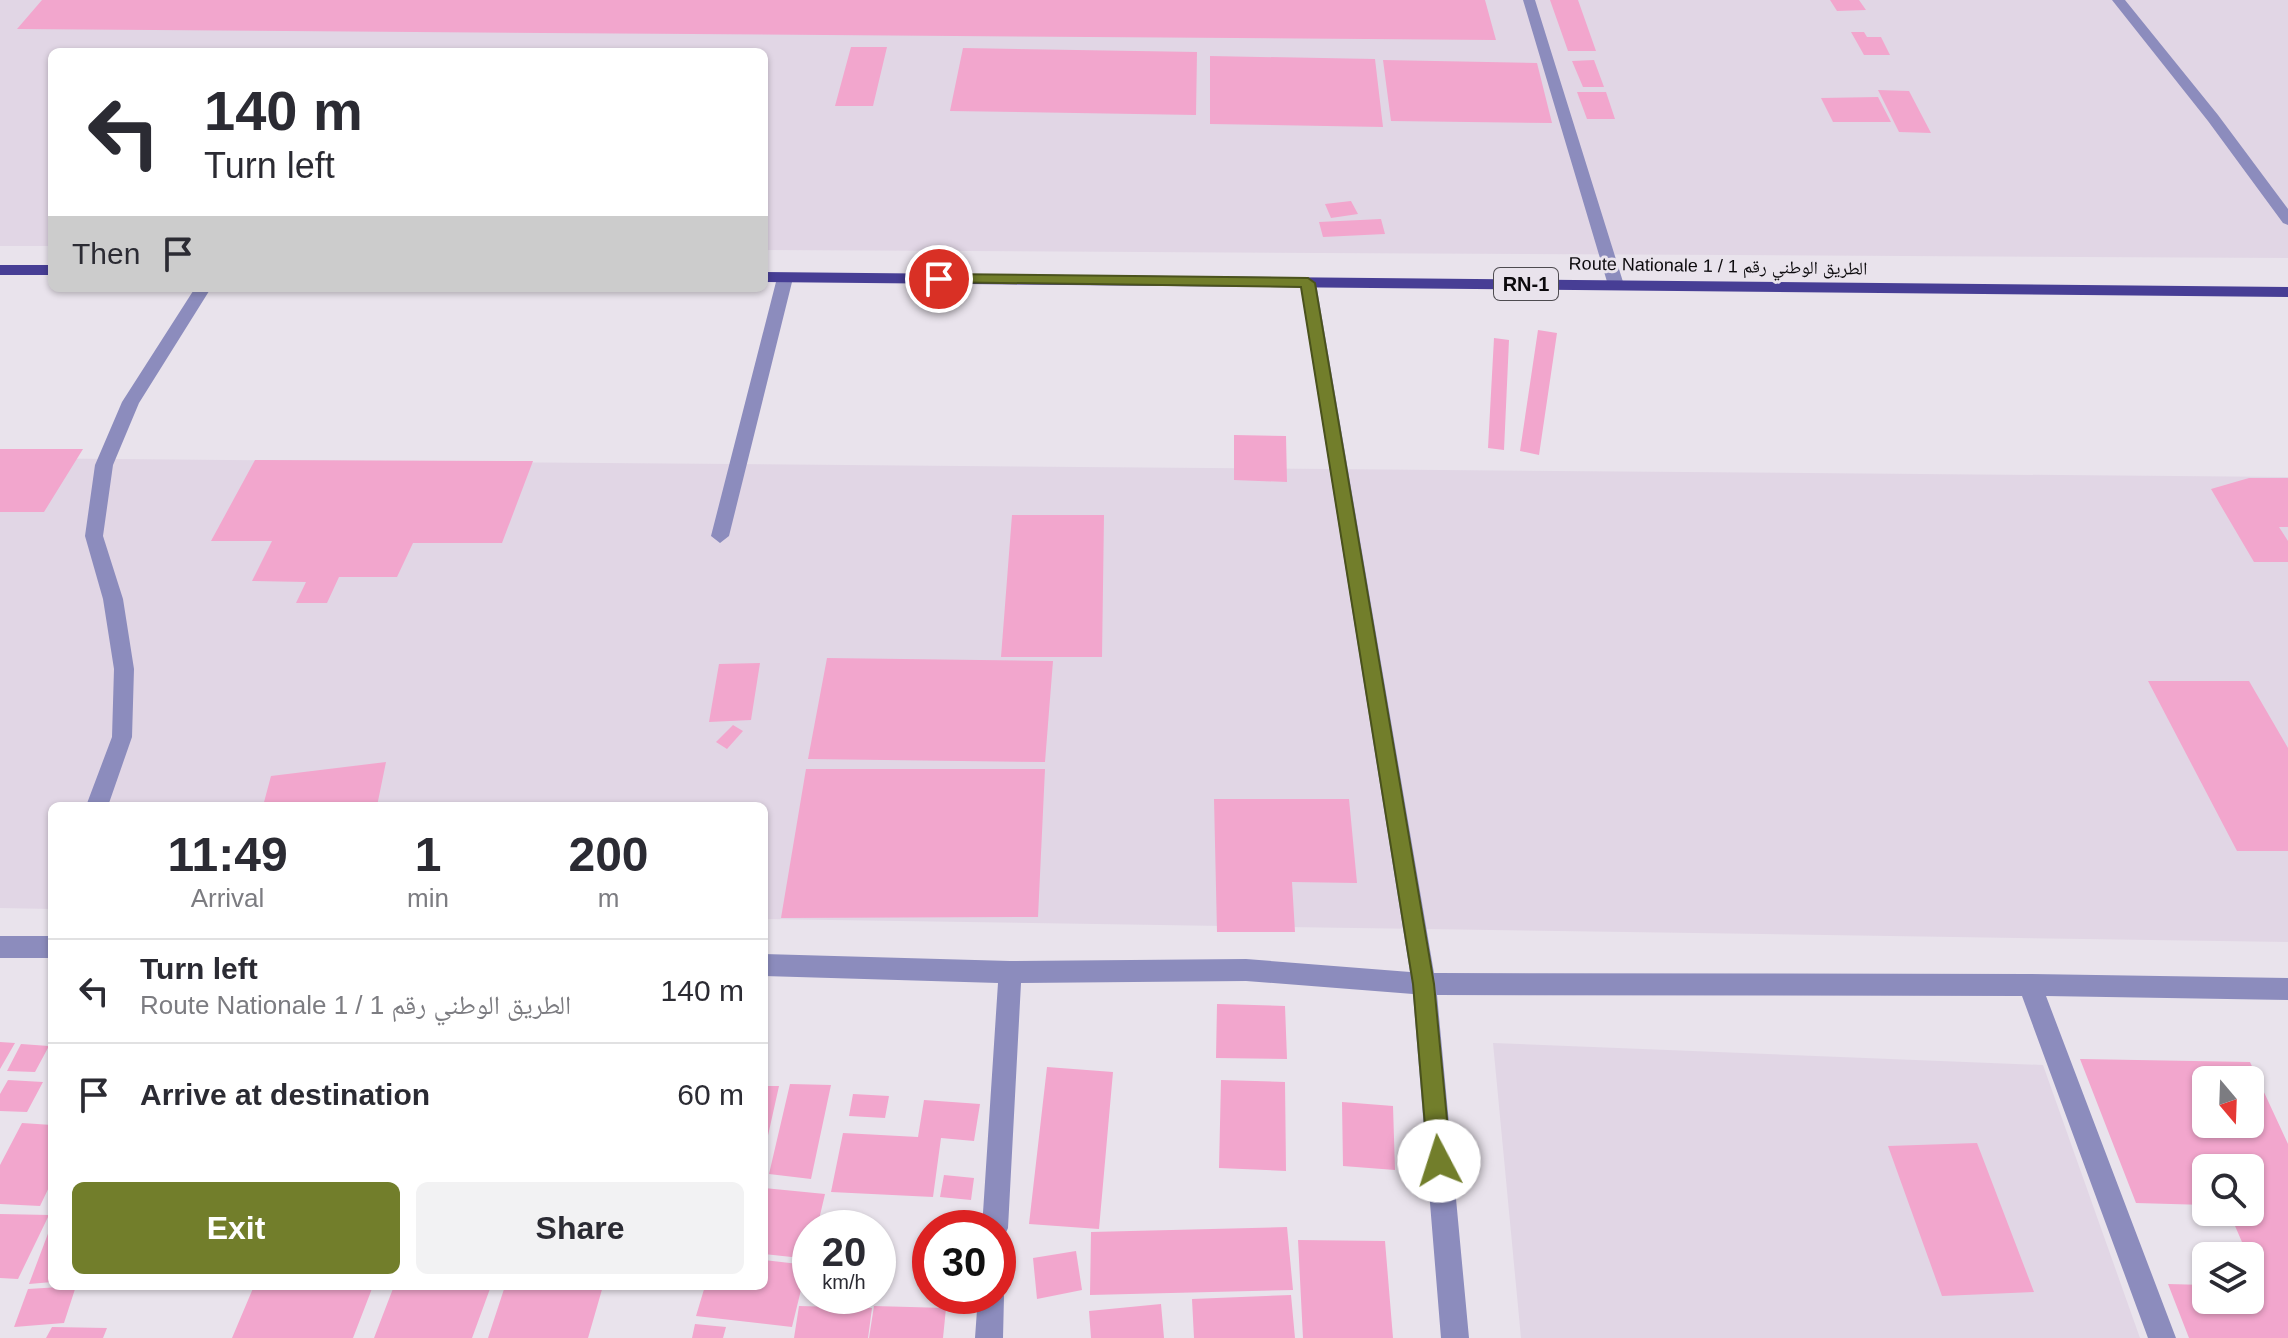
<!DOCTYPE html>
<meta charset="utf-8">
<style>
:root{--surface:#fff;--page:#f2f2f3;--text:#2b2b33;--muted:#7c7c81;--line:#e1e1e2;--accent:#727e2b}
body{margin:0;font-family:Arial,"Noto Naskh Arabic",sans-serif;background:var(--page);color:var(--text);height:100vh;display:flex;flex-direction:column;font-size:30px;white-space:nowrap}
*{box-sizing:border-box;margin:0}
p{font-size:26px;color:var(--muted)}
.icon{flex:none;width:44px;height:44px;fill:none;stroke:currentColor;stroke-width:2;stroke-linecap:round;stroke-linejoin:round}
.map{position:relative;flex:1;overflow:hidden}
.sheet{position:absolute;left:48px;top:802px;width:720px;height:488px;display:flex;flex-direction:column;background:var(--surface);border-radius:12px;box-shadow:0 2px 6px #0004}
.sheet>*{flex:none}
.banner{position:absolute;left:48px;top:48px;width:720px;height:244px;border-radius:12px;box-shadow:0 2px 6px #0004;background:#fff;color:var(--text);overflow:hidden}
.needle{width:52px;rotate:161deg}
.controls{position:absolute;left:2192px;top:1066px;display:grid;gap:16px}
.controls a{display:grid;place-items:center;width:72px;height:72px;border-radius:12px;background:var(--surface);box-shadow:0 2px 6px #0004;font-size:40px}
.speed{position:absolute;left:792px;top:1210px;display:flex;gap:16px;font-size:40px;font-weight:700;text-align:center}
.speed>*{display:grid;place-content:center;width:104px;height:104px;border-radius:50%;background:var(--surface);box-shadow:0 2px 6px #0004;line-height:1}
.speed small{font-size:20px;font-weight:400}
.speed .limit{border:12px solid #d22;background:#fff;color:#111}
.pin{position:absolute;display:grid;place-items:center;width:68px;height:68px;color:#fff;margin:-34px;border:4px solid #fff;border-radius:50%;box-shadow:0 2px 8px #0007}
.me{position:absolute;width:88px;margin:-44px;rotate:355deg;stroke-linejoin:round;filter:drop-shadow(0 0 6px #0008)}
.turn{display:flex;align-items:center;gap:28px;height:168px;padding:0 24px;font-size:36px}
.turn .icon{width:104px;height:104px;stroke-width:2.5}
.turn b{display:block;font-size:56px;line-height:68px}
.then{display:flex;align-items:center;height:76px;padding:0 24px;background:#0003;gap:16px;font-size:30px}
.eta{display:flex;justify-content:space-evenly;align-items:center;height:136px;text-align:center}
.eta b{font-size:48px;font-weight:700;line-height:56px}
.action{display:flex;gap:16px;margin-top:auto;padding:16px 24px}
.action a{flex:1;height:92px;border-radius:12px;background:var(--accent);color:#fff;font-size:32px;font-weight:700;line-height:92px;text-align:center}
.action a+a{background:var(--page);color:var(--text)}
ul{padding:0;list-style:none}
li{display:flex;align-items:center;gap:24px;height:104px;padding:0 24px;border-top:2px solid var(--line)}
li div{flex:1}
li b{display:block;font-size:30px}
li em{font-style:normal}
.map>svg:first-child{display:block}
.built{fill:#e1d6e5}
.building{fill:#f2a6cd;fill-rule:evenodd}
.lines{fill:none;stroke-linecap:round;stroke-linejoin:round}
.minor{fill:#8c8cbd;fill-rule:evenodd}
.major{fill:#473e95;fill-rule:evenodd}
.route{fill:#727e2b;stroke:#4a521c;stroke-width:2}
.labels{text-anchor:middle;stroke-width:6;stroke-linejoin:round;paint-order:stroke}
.far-street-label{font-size:18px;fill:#0c0a0d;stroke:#e9e3ec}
.shield{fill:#e9e3ec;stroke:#4e4b50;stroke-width:2}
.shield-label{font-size:20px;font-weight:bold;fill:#0c0a0d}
</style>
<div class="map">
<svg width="2288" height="1338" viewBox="0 0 2288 1338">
<rect width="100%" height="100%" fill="#e9e3ec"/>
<path class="built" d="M 0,0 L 2288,0 L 2288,258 L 764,250 L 764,52 L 52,52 L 52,246 L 0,246 Z
M 0,458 L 2288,477 L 2288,942 L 764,919 L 764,806 L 52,806 L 52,909 L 0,908 Z
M 1493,1043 L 2043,1065 L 2140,1338 L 1521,1338 Z"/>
<path class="building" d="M 42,0 L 1485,0 L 1496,40 L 17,29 Z
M 1550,0 L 1578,0 L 1596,51 L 1568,51 Z
M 1830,0 L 1859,0 L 1866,10 L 1837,11 Z
M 1851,32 L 1864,32 L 1867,37 L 1881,37 L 1890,55 L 1864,55 Z
M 851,47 L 887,47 L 873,106 L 835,106 Z
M 963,48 L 1197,52 L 1196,115 L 950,111 Z
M 1210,56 L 1375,59 L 1383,127 L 1210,124 Z
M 1383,60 L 1537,63 L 1552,123 L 1391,121 Z
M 1594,60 L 1604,87 L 1583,87 L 1572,61 Z
M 1878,90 L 1909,91 L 1931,133 L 1899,132 Z
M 1577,92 L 1606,92 L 1615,119 L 1587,119 Z
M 1878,97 L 1891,122 L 1833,122 L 1821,98 Z
M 1351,201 L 1358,214 L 1331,218 L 1325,204 Z
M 1381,219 L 1385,234 L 1323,237 L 1319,222 Z
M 1538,330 L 1557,333 L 1539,455 L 1520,451 Z
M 1494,338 L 1509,340 L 1504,450 L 1488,448 Z
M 1234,435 L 1286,436 L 1287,482 L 1234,480 Z
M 0,449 L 83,449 L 44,512 L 0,512 Z
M 255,460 L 533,461 L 502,543 L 413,543 L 397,577 L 339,577 L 327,603 L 296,603 L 306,582 L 252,581 L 272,541 L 211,541 Z
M 2249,478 L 2288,478 L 2288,527 L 2279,527 L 2288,541 L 2288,562 L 2254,562 L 2211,489 Z
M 1012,515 L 1104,515 L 1102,657 L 1001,657 Z
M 827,658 L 1053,661 L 1045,762 L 808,759 Z
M 760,663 L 751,720 L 709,722 L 719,664 Z
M 2148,681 L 2249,681 L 2288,748 L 2288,851 L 2237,851 Z
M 733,725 L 743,731 L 727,749 L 716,742 Z
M 386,762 L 377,806 L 263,806 L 271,776 Z
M 806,769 L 1045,769 L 1038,917 L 781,918 Z
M 1214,799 L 1349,799 L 1357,883 L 1292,882 L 1295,932 L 1217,932 Z
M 1217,1004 L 1285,1006 L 1287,1059 L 1216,1058 Z
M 0,1042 L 15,1043 L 0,1069 Z
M 21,1044 L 49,1046 L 35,1072 L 7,1071 Z
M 2080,1059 L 2250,1062 L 2288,1144 L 2288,1338 L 2189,1338 L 2168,1284 L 2206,1285 L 2206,1300 L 2250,1300 L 2250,1286 L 2261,1286 L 2229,1212 L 2250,1212 L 2250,1168 L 2206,1168 L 2206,1205 L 2136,1203 ZM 2206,1080 L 2250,1080 L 2250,1124 L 2206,1124 Z
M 1047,1067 L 1113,1072 L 1099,1229 L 1029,1224 Z
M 8,1080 L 43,1082 L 27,1112 L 0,1111 L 0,1094 Z
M 1221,1080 L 1285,1082 L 1286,1171 L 1219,1168 Z
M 790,1084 L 831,1085 L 811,1179 L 769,1174 Z
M 764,1086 L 779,1086 L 765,1149 L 764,1149 Z
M 853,1094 L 889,1096 L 885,1118 L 849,1116 Z
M 924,1100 L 980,1104 L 974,1141 L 941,1138 L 933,1197 L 831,1192 L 843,1133 L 918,1137 Z
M 1342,1102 L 1393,1106 L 1395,1170 L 1343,1166 Z
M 22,1123 L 52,1125 L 52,1181 L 40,1206 L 0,1204 L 0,1165 Z
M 1977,1143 L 2034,1292 L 1942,1296 L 1888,1146 Z
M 944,1175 L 974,1178 L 971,1200 L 940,1197 Z
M 764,1188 L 825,1194 L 817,1228 L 810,1228 L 810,1259 L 764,1254 Z
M 0,1214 L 49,1215 L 18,1279 L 0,1278 Z
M 52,1223 L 52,1282 L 29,1284 Z
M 1287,1227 L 1293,1290 L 1090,1295 L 1091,1232 Z
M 1298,1240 L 1385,1241 L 1393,1338 L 1303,1338 Z
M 1076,1251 L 1082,1290 L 1037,1299 L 1033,1258 Z
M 764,1260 L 807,1265 L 792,1327 L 696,1316 L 705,1286 L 764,1286 Z
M 76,1286 L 64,1323 L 14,1327 L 28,1289 Z
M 254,1286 L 373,1286 L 353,1338 L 232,1338 Z
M 394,1286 L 491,1286 L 472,1338 L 374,1338 Z
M 505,1286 L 603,1286 L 588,1338 L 488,1338 Z
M 1291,1295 L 1295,1338 L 1194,1338 L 1192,1299 Z
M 1161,1304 L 1164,1338 L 1091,1338 L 1089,1311 Z
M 799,1306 L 872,1308 L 868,1338 L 794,1338 Z
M 874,1306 L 946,1308 L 943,1338 L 869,1338 Z
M 695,1324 L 726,1327 L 723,1338 L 692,1338 Z
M 52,1327 L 107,1328 L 103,1338 L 46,1338 Z"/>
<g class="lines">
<path class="minor" d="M 1523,0 L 1535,0 L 1624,285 L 1622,289 L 1616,290 L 1608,285 Z
M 2112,0 L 2125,0 L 2218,115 L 2288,209 L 2288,225 L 2283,223 L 2208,121 Z
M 785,273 L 793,278 L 729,536 L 720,543 L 711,536 L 777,278 Z
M 1308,278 L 1316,283 L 1434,973 L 2030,974 L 2288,978 L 2288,1000 L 2046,996 L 2176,1338 L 2148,1338 L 2022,996 L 1437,995 L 1469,1338 L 1441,1338 L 1413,994 L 1246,981 L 1021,983 L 1008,1228 L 1004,1237 L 998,1240 L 998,1228 L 982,1228 L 998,983 L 764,976 L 764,954 L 1010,961 L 1246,959 L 1410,972 L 1300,283 Z
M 195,288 L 211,288 L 139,403 L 113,465 L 103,536 L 123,599 L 134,669 L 132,737 L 108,806 L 86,806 L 112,737 L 114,669 L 103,599 L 85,536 L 95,465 L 122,402 Z
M 0,936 L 52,936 L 52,958 L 0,958 Z
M 998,1286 L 1004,1296 L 1003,1338 L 975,1338 L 978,1296 L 998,1296 Z"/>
<path class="major" d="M 0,265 L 52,265 L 52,275 L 0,275 Z
M 764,272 L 2288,287 L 2288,297 L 764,282 Z"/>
</g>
<path class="route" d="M 939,274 L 1308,278 L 1315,283 L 1434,984 L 1451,1161 L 1448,1169 L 1439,1172 L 1431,1169 L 1428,1161 L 1413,984 L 1301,287 L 934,282 L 932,279 Z"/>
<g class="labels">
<g class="far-street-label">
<text transform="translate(1718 266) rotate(1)" y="6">Route Nationale 1 / الطريق الوطني رقم 1</text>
</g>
<rect class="shield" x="1494" y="268" width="64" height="32" rx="6"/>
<g class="shield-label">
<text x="1526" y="291">RN-1</text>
</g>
</g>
</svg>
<div class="controls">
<a><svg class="needle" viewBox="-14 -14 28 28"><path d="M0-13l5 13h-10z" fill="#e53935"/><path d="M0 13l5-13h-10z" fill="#7c7c81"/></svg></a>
<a><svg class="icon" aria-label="search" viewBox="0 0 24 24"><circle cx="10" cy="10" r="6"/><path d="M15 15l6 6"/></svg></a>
<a><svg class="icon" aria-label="layers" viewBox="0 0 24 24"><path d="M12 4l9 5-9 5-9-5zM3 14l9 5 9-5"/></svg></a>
</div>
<div class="speed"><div>20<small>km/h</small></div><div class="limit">30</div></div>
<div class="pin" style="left:939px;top:279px;background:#d93025"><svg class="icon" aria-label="arrive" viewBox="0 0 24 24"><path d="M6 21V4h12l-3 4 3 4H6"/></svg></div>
<svg class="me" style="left:1439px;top:1161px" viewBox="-20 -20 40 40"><circle r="19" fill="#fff"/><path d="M0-13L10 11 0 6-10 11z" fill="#727e2b"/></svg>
<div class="banner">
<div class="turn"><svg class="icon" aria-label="left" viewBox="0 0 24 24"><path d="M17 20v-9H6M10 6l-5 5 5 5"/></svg><div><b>140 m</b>Turn left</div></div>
<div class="then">Then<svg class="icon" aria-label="arrive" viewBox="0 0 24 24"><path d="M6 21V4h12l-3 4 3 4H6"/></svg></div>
</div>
<section class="sheet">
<div class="eta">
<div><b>11:49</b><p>Arrival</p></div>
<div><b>1</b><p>min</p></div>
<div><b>200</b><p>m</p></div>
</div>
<ul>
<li><svg class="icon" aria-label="left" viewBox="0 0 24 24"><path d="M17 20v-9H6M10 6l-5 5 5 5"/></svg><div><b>Turn left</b><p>Route Nationale 1 / الطريق الوطني رقم 1</p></div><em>140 m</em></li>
<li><svg class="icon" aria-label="arrive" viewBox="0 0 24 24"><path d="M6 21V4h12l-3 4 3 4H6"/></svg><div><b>Arrive at destination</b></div><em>60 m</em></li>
</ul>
<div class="action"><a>Exit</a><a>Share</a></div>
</section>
</div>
